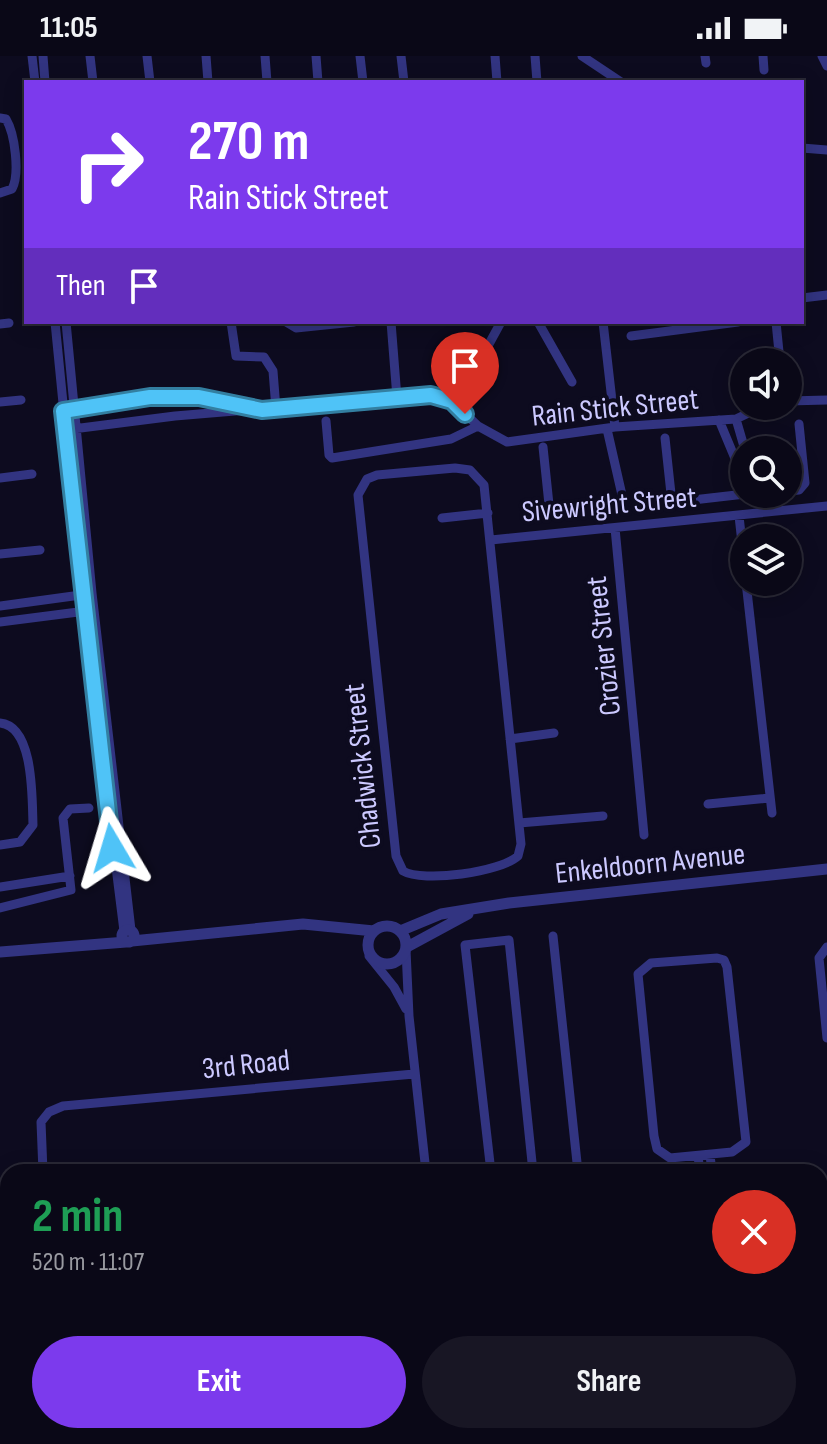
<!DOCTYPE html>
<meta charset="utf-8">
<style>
:root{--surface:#0a0817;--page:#181624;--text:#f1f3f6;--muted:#999aa1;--line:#2a2936;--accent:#7c3aed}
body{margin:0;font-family:"Sofia Sans Condensed",sans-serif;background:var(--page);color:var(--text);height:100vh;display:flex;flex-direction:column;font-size:30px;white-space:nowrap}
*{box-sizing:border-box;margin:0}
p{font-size:26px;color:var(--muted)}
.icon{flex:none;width:44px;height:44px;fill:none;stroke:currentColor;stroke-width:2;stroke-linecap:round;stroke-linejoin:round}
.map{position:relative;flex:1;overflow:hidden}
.sheet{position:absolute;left:0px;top:1108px;width:828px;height:280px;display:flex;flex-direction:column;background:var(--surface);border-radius:24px 24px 0 0;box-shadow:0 4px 20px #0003,0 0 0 2px var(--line)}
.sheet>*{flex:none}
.top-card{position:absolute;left:24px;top:24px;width:780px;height:244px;border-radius:0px;box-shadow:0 4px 20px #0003,0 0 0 2px var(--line);background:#7c3aed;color:#fff;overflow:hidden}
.controls{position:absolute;left:730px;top:292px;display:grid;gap:16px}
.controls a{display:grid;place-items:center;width:72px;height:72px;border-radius:50%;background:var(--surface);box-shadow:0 4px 20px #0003,0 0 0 2px var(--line);font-size:40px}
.pin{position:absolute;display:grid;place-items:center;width:68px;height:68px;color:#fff;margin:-82px -34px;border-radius:50% 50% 50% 0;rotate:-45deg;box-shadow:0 0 8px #0007}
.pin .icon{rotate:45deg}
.me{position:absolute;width:88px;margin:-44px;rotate:353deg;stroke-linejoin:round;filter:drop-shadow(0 0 6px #0008)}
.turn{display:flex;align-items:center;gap:28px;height:168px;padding:0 32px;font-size:36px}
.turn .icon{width:104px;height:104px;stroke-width:2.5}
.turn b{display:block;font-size:56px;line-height:68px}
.then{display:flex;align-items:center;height:76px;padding:0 32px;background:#0003;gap:16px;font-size:30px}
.round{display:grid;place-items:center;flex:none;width:84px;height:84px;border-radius:42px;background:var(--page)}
.summary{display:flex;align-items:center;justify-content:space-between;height:136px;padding:0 32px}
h1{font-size:48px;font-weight:700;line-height:60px;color:#1e9e55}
.cta{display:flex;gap:16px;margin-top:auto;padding:16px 32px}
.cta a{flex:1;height:92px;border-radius:48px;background:var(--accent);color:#fff;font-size:32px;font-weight:700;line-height:92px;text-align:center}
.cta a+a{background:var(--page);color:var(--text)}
.status{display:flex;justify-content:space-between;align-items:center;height:56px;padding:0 40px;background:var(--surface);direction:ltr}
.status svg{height:22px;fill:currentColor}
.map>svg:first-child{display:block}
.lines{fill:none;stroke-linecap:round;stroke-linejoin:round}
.minor{stroke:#323481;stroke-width:9}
.tertiary{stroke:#323481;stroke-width:11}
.route-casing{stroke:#337fa1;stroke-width:20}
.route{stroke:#4fc3f7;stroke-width:14}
.labels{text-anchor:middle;stroke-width:8;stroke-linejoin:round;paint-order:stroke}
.street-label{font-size:30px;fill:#ccc9ff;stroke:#0d0b1f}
</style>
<div class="status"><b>11:05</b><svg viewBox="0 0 49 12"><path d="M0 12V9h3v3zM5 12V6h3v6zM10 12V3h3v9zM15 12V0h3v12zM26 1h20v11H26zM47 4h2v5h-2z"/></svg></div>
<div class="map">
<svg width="827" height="1388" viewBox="0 0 827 1388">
<rect width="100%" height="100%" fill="#0d0b1f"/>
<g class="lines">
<path class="minor" d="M 32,0 L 35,26
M 43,0 L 45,26
M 90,0 L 93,26
M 147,0 L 150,26
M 206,0 L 208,26
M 265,0 L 267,26
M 316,0 L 318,26
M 360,0 L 363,26
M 401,0 L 404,26
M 495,0 L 497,26
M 535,0 L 537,26
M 582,0 L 621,26
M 705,0 L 706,7
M 763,0 L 764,14
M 822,0 L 827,10
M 0,62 L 6,63 C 15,78 20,118 12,133 L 0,137
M 802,92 L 827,94
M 802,242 L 827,239
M 55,266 L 82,540 L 124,875
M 66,266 L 92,537 L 131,874
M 231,266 L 236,300 L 264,301 L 273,315 L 276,353
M 286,266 L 296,272 L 354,266
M 391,266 L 397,342
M 538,266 L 572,326
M 603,266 L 615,371
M 776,266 L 780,306
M 0,268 L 9,267
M 631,280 L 738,266
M 489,288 L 501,266
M 788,345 L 827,344
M 0,346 L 21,344
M 69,355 C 128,347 185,329 243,352
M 736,363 L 745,394
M 719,364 L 744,424
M 326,365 L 329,399 L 332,402 L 451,383 L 478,370
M 65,374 L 175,360 L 431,339 L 452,345 L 478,370 L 507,386 L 615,371 L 736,363 L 763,350
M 665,382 L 672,447
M 543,391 L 550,458 L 615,453 L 621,449 L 622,439 L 607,373
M 455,412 L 470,414 L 484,429 L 521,788 L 518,800 C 501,816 423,827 403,815 L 396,800 L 358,439 L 367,423 L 377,419 Z
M 0,422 L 32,418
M 788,435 L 799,434 L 805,427 L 799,368
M 658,448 L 745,438
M 739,460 L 744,505
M 442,462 L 488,457
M 615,472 L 644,779
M 491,484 L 827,450
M 0,498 L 40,494
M 746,526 L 772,757
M 0,550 L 88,538
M 0,566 L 86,555
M 0,667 C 34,670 32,742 33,769 L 20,786 L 0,789
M 510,683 L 554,677
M 708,748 L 770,742
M 519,767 L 603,760
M 0,831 L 70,820
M 0,852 L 71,834 L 63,762 L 70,753 L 89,752
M 553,880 L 578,1116
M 827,891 L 819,902 L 827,982
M 406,894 L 409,960 L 426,1116
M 369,900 L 394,931 L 406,953
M 717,902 L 724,904 L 727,911 L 746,1086 L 732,1096 L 670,1102 L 657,1093 L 654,1080 L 638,918 L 651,907 Z
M 710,1099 L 712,1116
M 698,1100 L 700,1116
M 43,1116 L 41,1066 L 49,1056 L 63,1050 L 414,1018
M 491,1116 L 465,889 L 509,884 L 533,1116
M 0,1145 L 8,1150
M 820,1153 L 827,1152
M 0,1188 L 8,1178
M 455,1380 L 456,1388"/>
<path class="tertiary" d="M368 889a19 19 0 1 1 38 0a19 19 0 1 1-38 0Z
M122 880a6 6 0 1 1 12 0a6 6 0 1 1-12 0Z
M 400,875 L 441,858 L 509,847 L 827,813
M 132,885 L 303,868 L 374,875
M 407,891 L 468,858
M 0,896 L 126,886"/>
</g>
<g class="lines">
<g class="route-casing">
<path id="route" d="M 112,792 L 63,355 L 150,341 L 199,341 L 262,354 L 431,339 L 452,345 L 465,358"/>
</g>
<use href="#route" class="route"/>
</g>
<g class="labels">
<g class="street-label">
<text transform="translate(615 351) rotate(-6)" y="10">Rain Stick Street</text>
<text transform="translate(609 448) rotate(-5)" y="10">Sivewright Street</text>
<text transform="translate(603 590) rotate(-96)" y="10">Crozier Street</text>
<text transform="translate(362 710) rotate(-96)" y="10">Chadwick Street</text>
<text transform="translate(650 807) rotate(-6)" y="10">Enkeldoorn Avenue</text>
<text transform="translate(246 1008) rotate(-6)" y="10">3rd Road</text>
</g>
</g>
</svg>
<div class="controls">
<a><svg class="icon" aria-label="sound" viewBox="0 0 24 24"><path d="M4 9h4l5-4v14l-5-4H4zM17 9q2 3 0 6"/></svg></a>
<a><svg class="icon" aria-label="search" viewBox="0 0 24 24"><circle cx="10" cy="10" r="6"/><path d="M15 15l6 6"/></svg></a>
<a><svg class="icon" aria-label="layers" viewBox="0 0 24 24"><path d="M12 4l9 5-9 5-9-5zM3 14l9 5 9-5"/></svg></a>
</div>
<div class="pin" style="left:465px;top:358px;background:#d93025"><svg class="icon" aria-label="arrive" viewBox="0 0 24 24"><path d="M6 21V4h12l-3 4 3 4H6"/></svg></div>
<svg class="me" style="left:112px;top:792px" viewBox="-20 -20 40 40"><path d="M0-17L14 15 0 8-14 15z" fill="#4fc3f7" stroke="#fff" stroke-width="4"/></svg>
<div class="top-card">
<div class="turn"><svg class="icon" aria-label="right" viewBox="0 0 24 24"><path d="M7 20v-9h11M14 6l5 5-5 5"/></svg><div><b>270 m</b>Rain Stick Street</div></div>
<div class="then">Then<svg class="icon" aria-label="arrive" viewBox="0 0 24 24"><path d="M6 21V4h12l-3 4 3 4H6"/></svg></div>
</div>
<section class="sheet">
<div class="summary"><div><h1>2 min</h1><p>520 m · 11:07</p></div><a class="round" style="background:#d93025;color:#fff"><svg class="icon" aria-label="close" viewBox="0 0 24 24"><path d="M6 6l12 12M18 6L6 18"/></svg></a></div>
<div class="cta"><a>Exit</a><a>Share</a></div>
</section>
</div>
